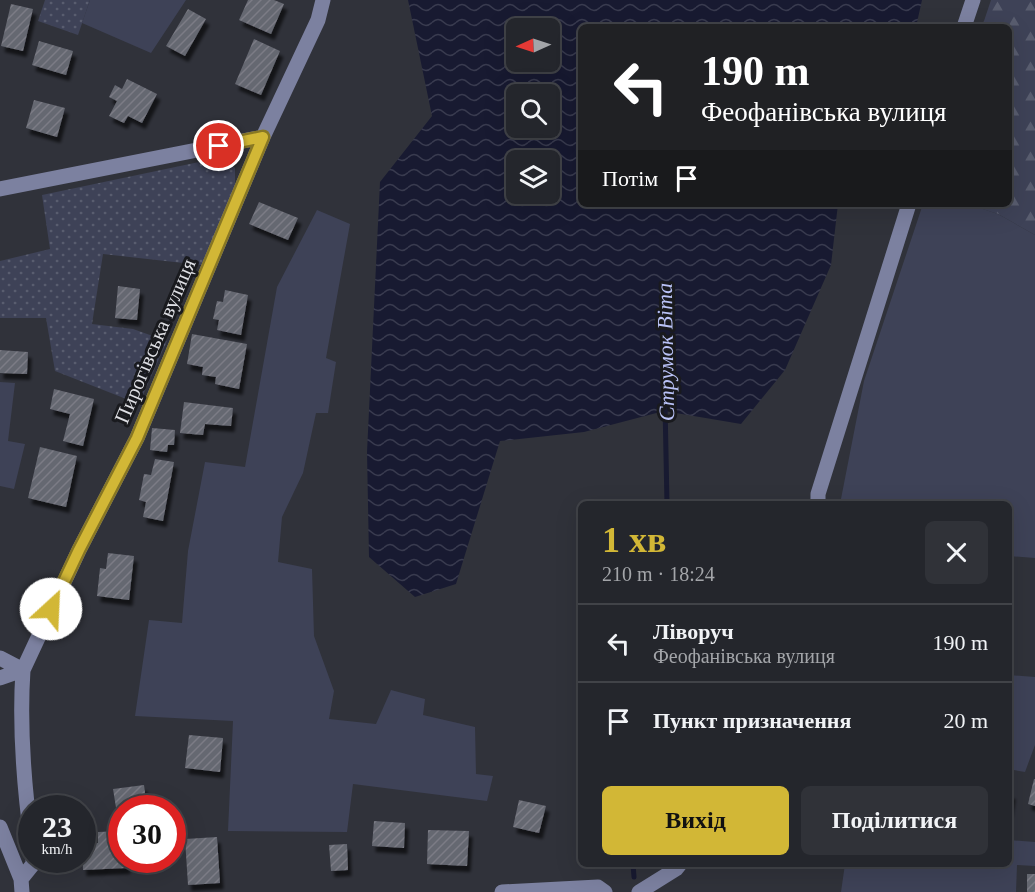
<!DOCTYPE html>
<html lang="uk">
<meta charset="utf-8">
<style>
:root{--surface:#24262c;--page:#303238;--text:#f1f3f6;--muted:#a3a5a9;--line:#414348;--accent:#d2b736}
body{margin:0;font-family:"Times New Roman",serif;background:var(--page);color:var(--text);height:100vh;display:flex;flex-direction:column;font-size:22px;white-space:nowrap}
*{box-sizing:border-box;margin:0}
p{font-size:20px;color:var(--muted)}
.icon{flex:none;width:33px;height:33px;fill:none;stroke:currentColor;stroke-width:2;stroke-linecap:round;stroke-linejoin:round}
.map{position:relative;flex:1;overflow:hidden}
.sheet{position:absolute;left:578px;top:501px;width:434px;height:366px;display:flex;flex-direction:column;background:var(--surface);border-radius:9px;box-shadow:0 6px 24px #0002,0 0 0 2px var(--line)}
.sheet>*{flex:none}
.hud{position:absolute;left:578px;top:24px;width:434px;height:183px;border-radius:9px;box-shadow:0 6px 24px #0002,0 0 0 2px var(--line);background:#202124;color:#fff;overflow:hidden}
.needle{width:39px;rotate:267deg}
.fabs{position:absolute;left:506px;top:18px;display:grid;gap:12px}
.fabs a{display:grid;place-items:center;width:54px;height:54px;border-radius:9px;background:var(--surface);box-shadow:0 6px 24px #0002,0 0 0 2px var(--line);font-size:30px}
.speed{position:absolute;left:18px;top:795px;display:flex;gap:12px;font-size:30px;font-weight:700;text-align:center}
.speed>*{display:grid;place-content:center;width:78px;height:78px;border-radius:50%;background:var(--surface);box-shadow:0 6px 24px #0002,0 0 0 2px var(--line);line-height:1}
.speed small{font-size:15px;font-weight:400}
.speed .limit{border:9px solid #d22;background:#fff;color:#111}
.pin{position:absolute;display:grid;place-items:center;width:51px;height:51px;color:#fff;margin:-26px;border:3px solid #fff;border-radius:50%;box-shadow:0 2px 6px #0007}
.me{position:absolute;width:66px;margin:-33px;rotate:25deg;stroke-linejoin:round;filter:drop-shadow(0 0 4px #0008)}
.turn{display:flex;align-items:center;gap:21px;height:126px;padding:0 24px;font-size:27px}
.turn .icon{width:78px;height:78px;stroke-width:2.5}
.turn b{display:block;font-size:42px;line-height:51px}
.then{display:flex;align-items:center;height:57px;padding:0 24px;background:#0003;gap:12px;font-size:22px}
.round{display:grid;place-items:center;flex:none;width:63px;height:63px;border-radius:9px;background:var(--page)}
.headline{display:flex;align-items:center;justify-content:space-between;height:102px;padding:0 24px}
h1{font-size:36px;font-weight:600;line-height:45px;color:var(--accent)}
.cta{display:flex;gap:12px;margin-top:auto;padding:12px 24px}
.cta a{flex:1;height:69px;border-radius:9px;background:var(--accent);color:#111;font-size:24px;font-weight:600;line-height:69px;text-align:center}
.cta a+a{background:var(--page);color:var(--text)}
ul{padding:0;list-style:none}
li{display:flex;align-items:center;gap:18px;height:78px;padding:0 24px;border-top:2px solid var(--line)}
li div{flex:1}
li b{display:block;font-size:22px}
li em{font-style:normal}
.map>svg:first-child{display:block}
.grass{fill:url(#grass-dots)}
.forest{fill:url(#forest-firs)}
.garden{fill:#3e4257}
.water{fill:url(#water-waves);fill-rule:evenodd}
.lines{fill:none;stroke-linecap:round;stroke-linejoin:round}
.stream{stroke:#181a31;stroke-width:5}
.building{fill:url(#building-hatch);filter:url(#shadow)}
.minor{stroke:#7c81a0;stroke-width:15}
.route-casing{stroke:#887723;stroke-width:15}
.route{stroke:#d2b736;stroke-width:10}
.labels{text-anchor:middle;stroke-width:6;stroke-linejoin:round;paint-order:stroke}
.street-label{font-size:21px;fill:#dddee3;stroke:#191a1e}
.water-label{font-size:22px;font-style:italic;fill:#b9c2f6;stroke:#191a1e}
</style>
<div class="map">
<svg width="1035" height="892" viewBox="0 0 1035 892">
<defs>
<pattern id="grass-dots" width="8" height="8" patternUnits="userSpaceOnUse" patternTransform="scale(1.5)"><rect width="8" height="8" fill="#3e4257"/><path d="M2 2h.1M6 6h.1" fill="none" stroke="#595d6f" stroke-width="1.8" stroke-linecap="round"/></pattern>
<pattern id="forest-firs" width="22" height="20" patternUnits="userSpaceOnUse" patternTransform="scale(1.5)"><rect width="22" height="20" fill="#3e4257"/><path d="M5 1l3.5 6h-7zM16 11l3.5 6h-7z" fill="#595d6f"/></pattern>
<pattern id="water-waves" width="16" height="10" patternUnits="userSpaceOnUse" patternTransform="scale(1.5)"><rect width="16" height="10" fill="#181a31"/><path d="M0 5q4-4 8 0t8 0" fill="none" stroke="#393b4f"/></pattern>
<pattern id="building-hatch" width="6" height="6" patternUnits="userSpaceOnUse" patternTransform="scale(1.5)"><rect width="6" height="6" fill="#656771"/><path d="M-1 1l2-2M0 6l6-6M5 7l2-2" fill="none" stroke="#7b7c85"/></pattern>
<filter id="shadow"><feDropShadow dx="3.5" dy="6" stdDeviation="1.5" flood-color="#0009"/></filter>
</defs>
<rect width="100%" height="100%" fill="#30323a"/>
<path class="grass" d="M 45,0 L 90,0 L 78,35 L 38,21 Z
M 223,157 L 235,168 L 235,191 L 201,265 L 103,254 L 92,324 L 133,329 L 167,341 L 139,404 L 55,371 L 46,318 L 0,318 L 0,261 L 50,249 L 42,195 Z"/>
<path class="forest" d="M 991,0 L 1035,0 L 1035,235 L 998,214 L 976,207 L 977,204 L 1008,204 L 1008,27 L 982,27 Z"/>
<path class="garden" d="M 90,0 L 186,0 L 151,53 L 82,23 Z
M 923,204 L 968,204 L 998,214 L 1035,235 L 1035,558 L 1008,556 L 1008,504 L 840,504 L 864,381 Z
M 317,210 L 350,224 L 326,358 L 336,362 L 328,413 L 316,413 L 303,473 L 282,517 L 278,562 L 312,569 L 314,636 L 334,691 L 329,719 L 376,724 L 391,690 L 425,699 L 423,715 L 475,727 L 476,774 L 493,776 L 487,801 L 353,784 L 347,832 L 228,831 L 233,721 L 135,716 L 149,620 L 182,623 L 188,551 L 205,462 L 245,467 L 277,287 Z
M 0,382 L 15,383 L 8,441 L 25,444 L 14,489 L 0,486 Z
M 1008,675 L 1035,677 L 1035,745 L 1025,772 L 1008,769 Z
M 1008,840 L 1035,842 L 1035,866 L 1017,865 L 1016,892 L 841,892 L 845,864 L 1008,864 Z"/>
<path class="water" d="M 408,0 L 922,0 L 916,27 L 580,27 L 580,204 L 838,204 L 831,265 L 785,370 L 741,424 L 664,411 L 584,432 L 500,441 L 456,584 L 415,597 L 369,557 L 367,452 L 380,182 L 432,116 ZM 516,28 L 549,28 L 549,62 L 516,62 ZM 516,94 L 549,94 L 549,128 L 516,128 ZM 516,160 L 549,160 L 549,194 L 516,194 Z"/>
<g class="lines">
<path class="stream" d="M 665,404 L 667,504
M 633,864 L 634,877"/>
</g>
<path class="building" d="M 248,0 L 274,0 L 284,4 L 271,34 L 239,20 Z
M 11,4 L 33,9 L 23,51 L 1,46 Z
M 188,9 L 206,19 L 185,56 L 166,46 Z
M 254,39 L 280,51 L 261,95 L 235,84 Z
M 39,41 L 73,51 L 66,75 L 32,65 Z
M 127,79 L 157,94 L 142,123 L 128,116 L 124,123 L 109,116 L 117,101 L 109,97 L 115,85 L 122,89 Z
M 34,100 L 65,108 L 57,137 L 26,128 Z
M 259,202 L 298,218 L 288,240 L 249,224 Z
M 118,286 L 140,289 L 137,320 L 115,318 Z
M 225,290 L 248,295 L 241,335 L 217,330 L 219,320 L 213,319 L 217,301 L 223,302 Z
M 192,334 L 247,344 L 239,389 L 215,384 L 216,377 L 202,375 L 203,367 L 187,364 Z
M 0,350 L 28,352 L 27,374 L 0,373 Z
M 54,389 L 94,399 L 83,446 L 63,441 L 70,414 L 50,409 Z
M 184,402 L 233,408 L 231,426 L 205,424 L 203,435 L 180,433 Z
M 152,428 L 175,430 L 174,445 L 168,445 L 167,452 L 150,450 Z
M 40,447 L 77,456 L 66,507 L 28,498 Z
M 155,459 L 174,462 L 163,521 L 143,517 L 146,502 L 139,500 L 144,474 L 151,475 Z
M 108,553 L 134,556 L 129,600 L 97,596 L 100,568 L 106,569 Z
M 189,735 L 223,738 L 220,772 L 185,768 Z
M 1034,779 L 1035,779 L 1035,806 L 1028,804 Z
M 144,785 L 147,808 L 122,808 L 122,819 L 118,820 L 113,789 Z
M 1008,793 L 1012,793 L 1009,811 L 1008,810 Z
M 519,800 L 546,806 L 539,833 L 513,827 Z
M 374,821 L 405,823 L 404,848 L 372,846 Z
M 428,830 L 469,831 L 467,866 L 427,864 Z
M 122,831 L 122,860 L 126,860 L 127,868 L 83,870 L 82,843 L 98,843 L 98,832 Z
M 217,837 L 220,883 L 188,885 L 185,839 Z
M 347,844 L 348,870 L 331,871 L 329,845 Z
M 1027,874 L 1035,874 L 1035,892 L 1027,892 Z"/>
<g class="lines">
<path class="minor" d="M 964,27 L 973,0
M 0,189 L 263,137
M 818,504 L 818,494 L 909,204
M 0,658 L 23,670 C 19,729 24,787 32,845
M 0,678 L 23,670 L 79,550 L 137,438 L 263,137 L 318,20 L 323,0
M 0,827 L 21,879 L 22,892
M 21,879 L 34,863 L 33,860
M 502,892 L 598,887 L 605,892
M 639,892 L 676,869 L 680,864"/>
</g>
<g class="lines">
<g class="route-casing">
<path id="route" d="M 51,609 L 79,550 L 137,438 L 263,137 L 219,146"/>
</g>
<use href="#route" class="route"/>
</g>
<g class="labels">
<g class="street-label">
<text transform="translate(155 341) rotate(-67)" y="7">Пирогівська вулиця</text>
</g>
<g class="water-label">
<text transform="translate(665 352) rotate(-91)" y="8">Струмок Віта</text>
</g>
</g>
</svg>
<div class="fabs">
<a><svg class="needle" viewBox="-14 -14 28 28"><path d="M0-13l5 13h-10z" fill="#e53935"/><path d="M0 13l5-13h-10z" fill="#a3a5a9"/></svg></a>
<a><svg class="icon" aria-label="search" viewBox="0 0 24 24"><circle cx="10" cy="10" r="6"/><path d="M15 15l6 6"/></svg></a>
<a><svg class="icon" aria-label="layers" viewBox="0 0 24 24"><path d="M12 4l9 5-9 5-9-5zM3 14l9 5 9-5"/></svg></a>
</div>
<div class="speed"><div>23<small>km/h</small></div><div class="limit">30</div></div>
<div class="pin" style="left:219px;top:146px;background:#d93025"><svg class="icon" aria-label="arrive" viewBox="0 0 24 24"><path d="M6 21V4h12l-3 4 3 4H6"/></svg></div>
<svg class="me" style="left:51px;top:609px" viewBox="-20 -20 40 40"><circle r="19" fill="#fff"/><path d="M0-13L10 11 0 6-10 11z" fill="#d2b736"/></svg>
<div class="hud">
<div class="turn"><svg class="icon" aria-label="left" viewBox="0 0 24 24"><path d="M17 20v-9H6M10 6l-5 5 5 5"/></svg><div><b>190 m</b>Феофанівська вулиця</div></div>
<div class="then">Потім<svg class="icon" aria-label="arrive" viewBox="0 0 24 24"><path d="M6 21V4h12l-3 4 3 4H6"/></svg></div>
</div>
<section class="sheet">
<div class="headline"><div><h1>1 хв</h1><p>210 m · 18:24</p></div><a class="round"><svg class="icon" aria-label="close" viewBox="0 0 24 24"><path d="M6 6l12 12M18 6L6 18"/></svg></a></div>
<ul>
<li><svg class="icon" aria-label="left" viewBox="0 0 24 24"><path d="M17 20v-9H6M10 6l-5 5 5 5"/></svg><div><b>Ліворуч</b><p>Феофанівська вулиця</p></div><em>190 m</em></li>
<li><svg class="icon" aria-label="arrive" viewBox="0 0 24 24"><path d="M6 21V4h12l-3 4 3 4H6"/></svg><div><b>Пункт призначення</b></div><em>20 m</em></li>
</ul>
<div class="cta"><a>Вихід</a><a>Поділитися</a></div>
</section>
</div>
